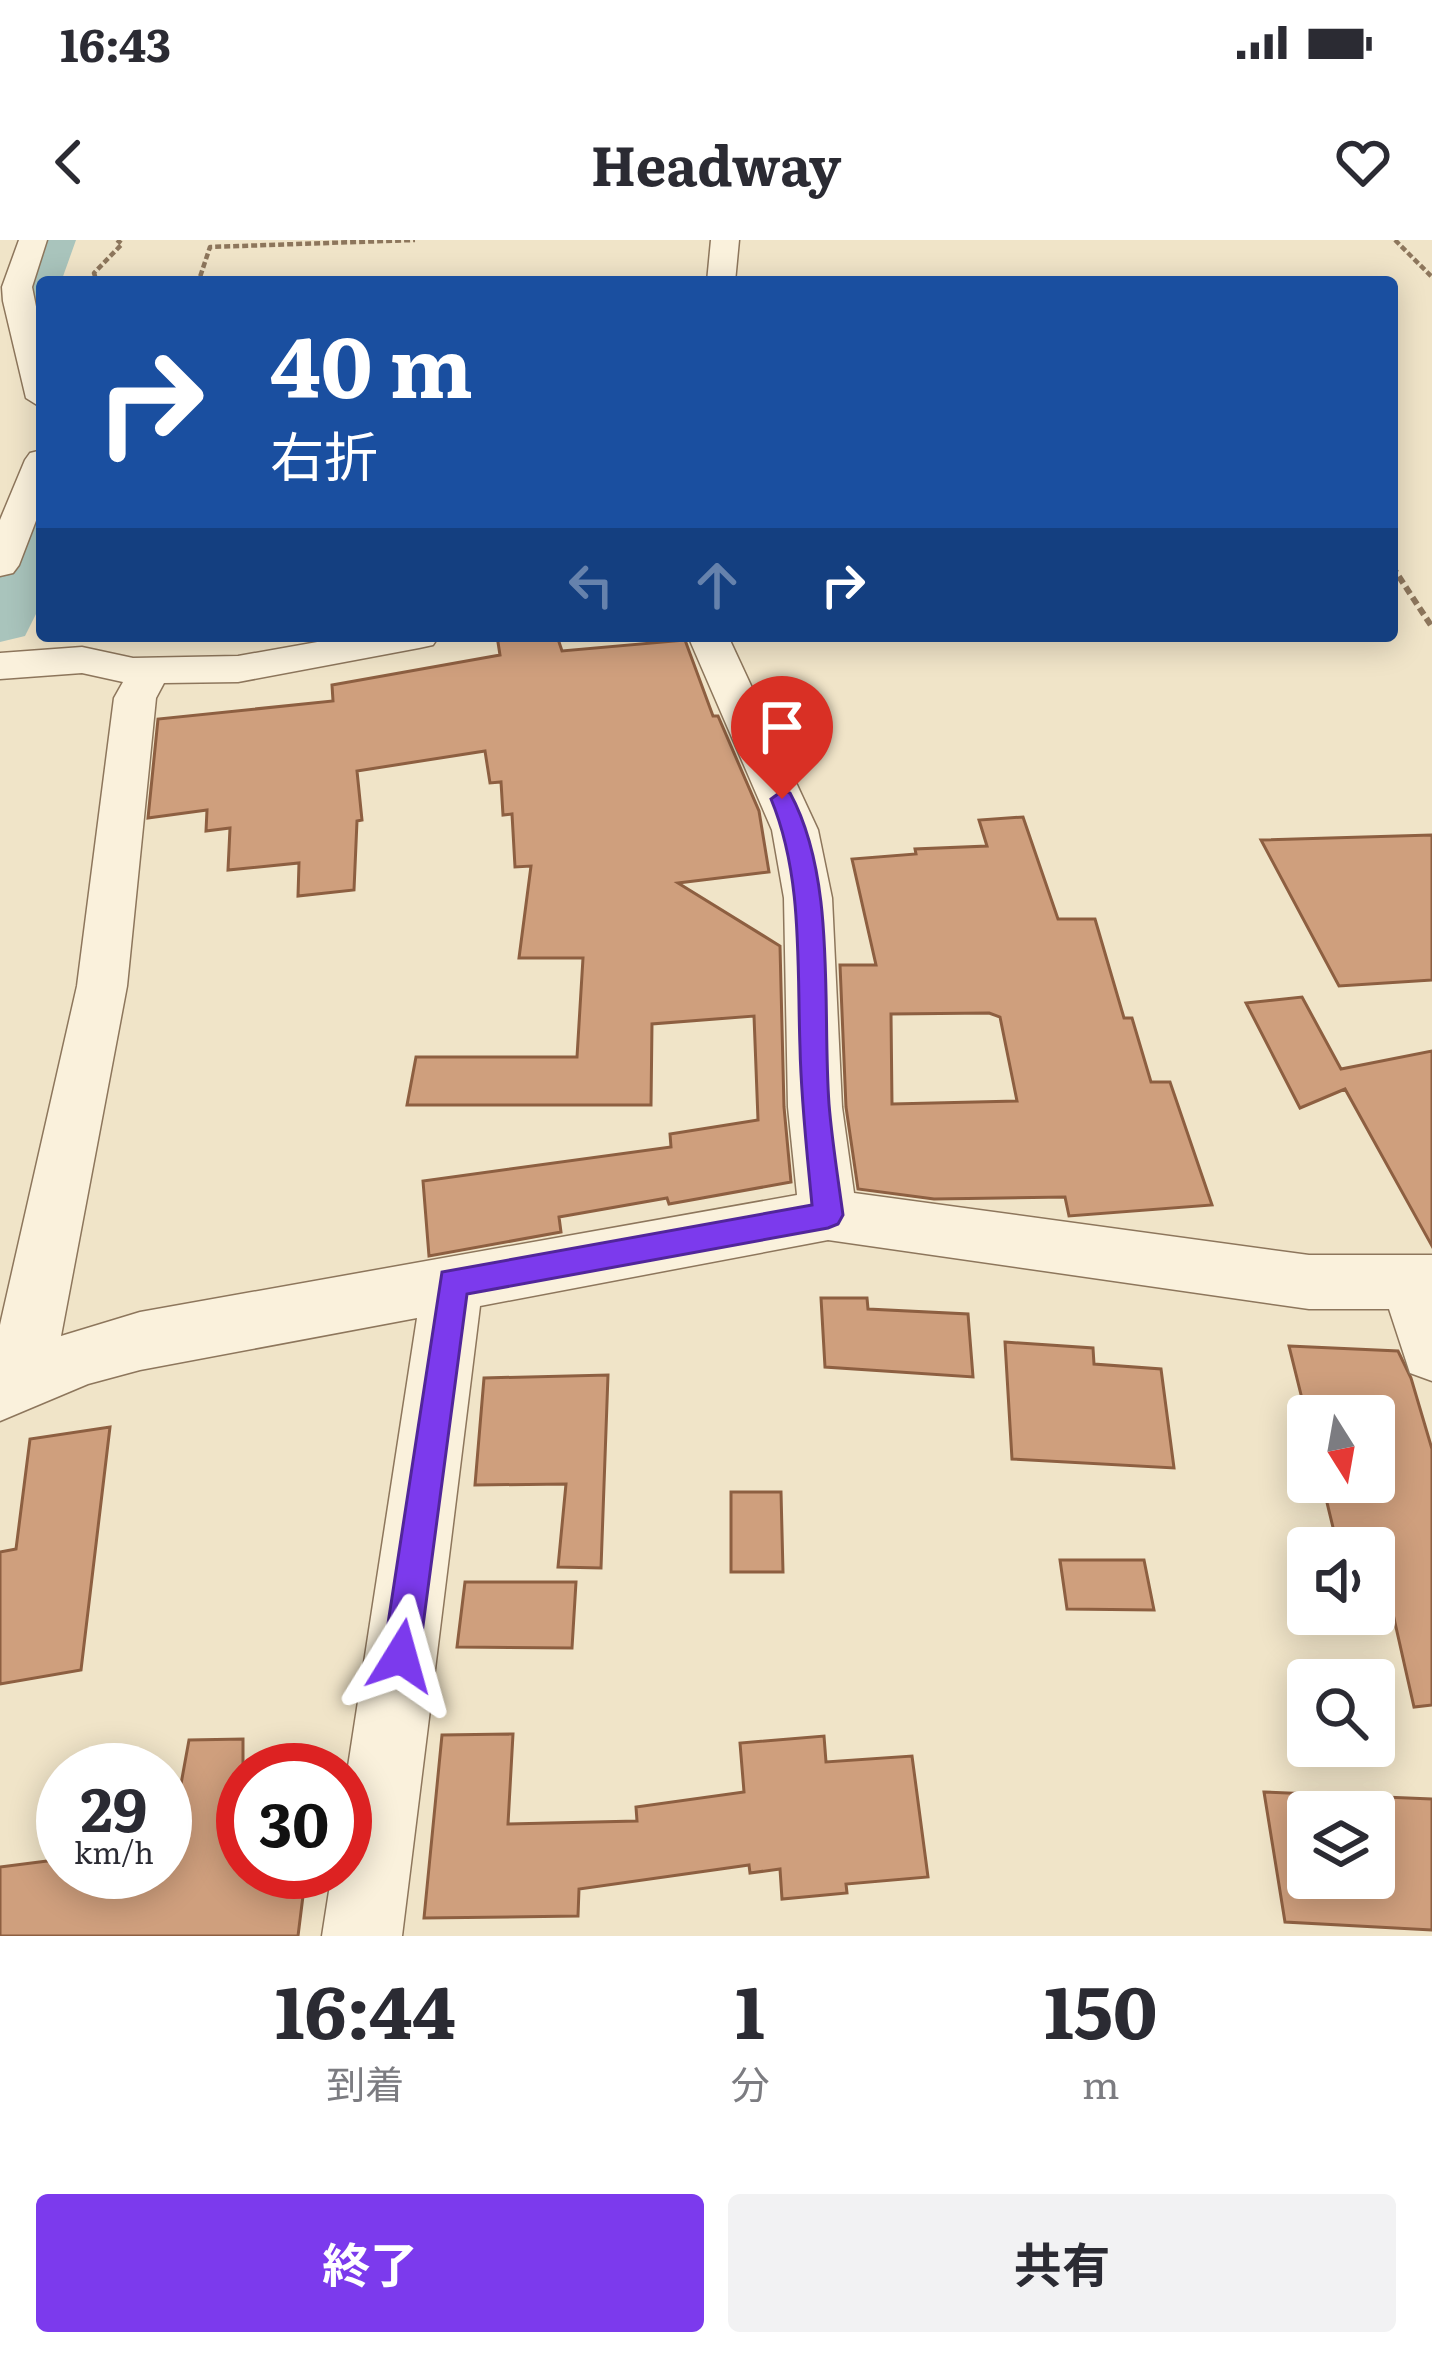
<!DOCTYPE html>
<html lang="ja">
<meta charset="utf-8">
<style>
:root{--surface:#fff;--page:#f2f2f3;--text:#2b2b33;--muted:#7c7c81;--accent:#7c3aed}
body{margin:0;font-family:Literata,"Noto Sans JP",serif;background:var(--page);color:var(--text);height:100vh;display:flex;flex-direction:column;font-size:45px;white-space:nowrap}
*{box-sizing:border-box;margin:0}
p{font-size:39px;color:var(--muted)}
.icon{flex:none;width:66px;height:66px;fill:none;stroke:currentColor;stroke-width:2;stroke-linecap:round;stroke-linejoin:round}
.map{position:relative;height:1696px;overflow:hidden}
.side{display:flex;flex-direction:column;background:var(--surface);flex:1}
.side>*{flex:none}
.top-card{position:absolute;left:36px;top:36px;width:1362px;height:366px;border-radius:12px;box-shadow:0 6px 30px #0003;background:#1a4fa0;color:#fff;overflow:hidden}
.needle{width:78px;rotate:169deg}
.fabs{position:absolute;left:1287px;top:1155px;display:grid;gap:24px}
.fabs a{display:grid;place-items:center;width:108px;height:108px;border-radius:12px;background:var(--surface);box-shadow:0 6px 30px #0003;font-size:60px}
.speed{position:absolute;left:36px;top:1503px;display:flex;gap:24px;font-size:60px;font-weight:700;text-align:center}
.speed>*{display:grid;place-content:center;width:156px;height:156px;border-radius:50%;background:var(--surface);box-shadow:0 6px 30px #0003;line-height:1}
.speed small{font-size:30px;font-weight:400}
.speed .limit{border:18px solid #d22;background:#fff;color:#111}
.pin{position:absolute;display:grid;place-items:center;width:102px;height:102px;color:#fff;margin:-123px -51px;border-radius:50% 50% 50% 0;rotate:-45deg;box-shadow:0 0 12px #0007}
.pin .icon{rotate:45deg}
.me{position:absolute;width:132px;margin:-66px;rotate:8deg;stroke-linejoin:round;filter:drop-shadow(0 0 9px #0008)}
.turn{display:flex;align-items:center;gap:42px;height:252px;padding:0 36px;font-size:54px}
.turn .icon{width:156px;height:156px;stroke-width:2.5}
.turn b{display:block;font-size:84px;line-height:102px}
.lanes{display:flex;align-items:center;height:114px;padding:0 36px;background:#0003;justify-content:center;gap:60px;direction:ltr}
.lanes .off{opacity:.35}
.eta{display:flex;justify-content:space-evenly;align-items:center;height:204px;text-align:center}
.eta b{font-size:72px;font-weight:700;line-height:84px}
.button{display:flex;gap:24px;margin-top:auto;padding:24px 36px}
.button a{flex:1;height:138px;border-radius:12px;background:var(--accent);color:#fff;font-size:48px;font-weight:700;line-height:138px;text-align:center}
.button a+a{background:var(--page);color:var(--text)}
.status{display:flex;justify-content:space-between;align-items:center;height:84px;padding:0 60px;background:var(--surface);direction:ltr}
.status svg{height:33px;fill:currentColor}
header{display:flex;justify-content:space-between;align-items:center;height:156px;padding:0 36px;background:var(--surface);font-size:54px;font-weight:700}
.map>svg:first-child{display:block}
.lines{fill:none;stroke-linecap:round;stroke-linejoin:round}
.river{fill:#a9c4bc;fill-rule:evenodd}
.building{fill:#cf9f7d;stroke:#8d5f41;stroke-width:3;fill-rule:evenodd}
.minor-casing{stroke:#8d765c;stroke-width:3}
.path-far1{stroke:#8d765c;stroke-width:4.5;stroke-dasharray:6 3;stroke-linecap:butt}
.path{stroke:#8d765c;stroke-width:6;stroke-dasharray:8 4.5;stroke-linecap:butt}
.minor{fill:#faf1dc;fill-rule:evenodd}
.route{fill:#7c3aed;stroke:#51269a;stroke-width:3}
</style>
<div class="status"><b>16:43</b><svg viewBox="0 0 49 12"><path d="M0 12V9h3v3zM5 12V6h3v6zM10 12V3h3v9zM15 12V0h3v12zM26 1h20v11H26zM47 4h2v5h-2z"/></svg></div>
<header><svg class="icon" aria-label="back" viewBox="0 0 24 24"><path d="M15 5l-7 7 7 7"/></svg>Headway<svg class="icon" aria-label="heart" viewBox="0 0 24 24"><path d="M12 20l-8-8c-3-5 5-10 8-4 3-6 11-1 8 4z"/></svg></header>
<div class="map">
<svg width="1432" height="1696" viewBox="0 0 1432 1696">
<rect width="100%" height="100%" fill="#f0e4c8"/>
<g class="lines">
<path class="river" d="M 28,0 L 76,0 L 61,42 L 42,42 L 42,101 L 23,96 C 1,65 13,31 28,0 Z
M 42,257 L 42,362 L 25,396 L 0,402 L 0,299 L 19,262 Z"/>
</g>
<path class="building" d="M 497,396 L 557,396 L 562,411 L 685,400 L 713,476 L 718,476 L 759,571 L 769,632 L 678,643 L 780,706 L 784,867 L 791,942 L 669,964 L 667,958 L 559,977 L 561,992 L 429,1016 L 423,941 L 671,907 L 670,894 L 758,880 L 754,776 L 652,784 L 651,865 L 407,865 L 416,817 L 577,817 L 583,718 L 519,718 L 531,626 L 515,627 L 512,574 L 503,575 L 501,542 L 490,543 L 485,511 L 357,531 L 362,580 L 357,581 L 354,650 L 298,656 L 299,623 L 228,630 L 230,588 L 206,591 L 207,570 L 148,578 L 158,479 L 333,461 L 332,445 L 500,415 Z
M 1023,577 L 1058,679 L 1095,679 L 1124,778 L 1132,778 L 1151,842 L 1170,842 L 1212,965 L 1069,976 L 1065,957 L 934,959 L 858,949 L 846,867 L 840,725 L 876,725 L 852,619 L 916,614 L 915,609 L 987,606 L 979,580 ZM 989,773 L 1000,777 L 1017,861 L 892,864 L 891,774 Z
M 1432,595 L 1432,740 L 1339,746 L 1261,600 Z
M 1302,757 L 1341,829 L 1432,811 L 1432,1006 L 1345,849 L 1300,868 L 1246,763 Z
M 821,1058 L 867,1058 L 868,1069 L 968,1074 L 973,1137 L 825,1127 Z
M 1005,1102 L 1093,1108 L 1094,1124 L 1161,1129 L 1174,1228 L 1012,1219 Z
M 1289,1106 L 1398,1111 L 1411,1138 L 1432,1209 L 1432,1465 L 1414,1467 L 1384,1334 L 1374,1334 L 1374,1308 L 1338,1308 L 1322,1242 L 1374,1242 L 1374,1176 L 1308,1176 L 1308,1183 Z
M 608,1135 L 601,1328 L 558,1327 L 566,1244 L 475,1245 L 484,1138 Z
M 110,1187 L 81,1430 L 0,1444 L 0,1312 L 16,1309 L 30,1199 Z
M 731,1252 L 781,1252 L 783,1332 L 731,1332 Z
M 1060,1320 L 1144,1320 L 1154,1370 L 1067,1369 Z
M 465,1342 L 576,1342 L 572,1408 L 457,1407 Z
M 513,1494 L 508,1584 L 637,1581 L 636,1567 L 744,1552 L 740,1503 L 824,1496 L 826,1522 L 912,1516 L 928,1637 L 846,1644 L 847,1653 L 782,1659 L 780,1629 L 750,1633 L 749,1625 L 579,1649 L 578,1676 L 424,1678 L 442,1495 Z
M 243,1499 L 243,1632 L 306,1632 L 298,1696 L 0,1696 L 0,1627 L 63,1619 L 63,1632 L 165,1632 L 189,1500 Z
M 1264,1552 L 1432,1559 L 1432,1690 L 1285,1682 ZM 1308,1572 L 1374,1572 L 1374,1638 L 1308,1638 Z"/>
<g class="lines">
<g class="minor-casing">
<path id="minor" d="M 19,0 L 47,0 L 32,47 L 42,96 L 42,168 L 26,158 L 3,61 L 2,47 Z
M 711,0 L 739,0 L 735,42 L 707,42 Z
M 42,210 L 42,265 L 19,325 L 13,333 L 0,336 L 0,280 L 25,220 L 30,213 Z
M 351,396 L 439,396 L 433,405 L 419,408 L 238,442 L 164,443 L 156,458 L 127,746 L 61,1096 L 140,1072 L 797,955 L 788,867 L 784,658 L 772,590 L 688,396 L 728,396 L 818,590 L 832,658 L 842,867 L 854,953 L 1309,1015 L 1432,1015 L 1432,1141 L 1410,1133 L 1389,1069 L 1309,1069 L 828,1000 L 480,1066 L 402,1696 L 322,1696 L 332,1632 L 345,1632 L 345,1546 L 417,1078 L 140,1130 L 88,1144 L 0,1181 L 0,1085 L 77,746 L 114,458 L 123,442 L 82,433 L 0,439 L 0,413 L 82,407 L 133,418 L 238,416 Z"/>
</g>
<path class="path-far1" d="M 1395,0 L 1432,37
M 111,42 L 96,39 L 94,33 L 122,4 L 117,0
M 140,42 L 199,40 L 210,7 L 415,0"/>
<path class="path" d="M 1392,326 L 1432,387"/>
<use href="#minor" class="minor"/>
</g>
<path class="route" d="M 782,551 L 790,553 C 837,639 822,768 829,864 C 832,901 838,938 843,975 L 838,984 L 828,988 L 467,1054 L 419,1416 L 414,1429 L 401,1434 L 388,1429 L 383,1416 L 442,1032 L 812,965 C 807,912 801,860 800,807 C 797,724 803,636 771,559 Z"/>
</svg>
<div class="fabs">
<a><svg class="needle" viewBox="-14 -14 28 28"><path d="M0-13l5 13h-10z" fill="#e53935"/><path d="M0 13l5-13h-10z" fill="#7c7c81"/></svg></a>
<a><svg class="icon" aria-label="sound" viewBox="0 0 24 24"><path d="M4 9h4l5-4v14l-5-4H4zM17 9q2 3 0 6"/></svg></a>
<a><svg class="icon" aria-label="search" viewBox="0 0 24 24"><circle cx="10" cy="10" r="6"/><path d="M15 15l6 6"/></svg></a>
<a><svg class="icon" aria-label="layers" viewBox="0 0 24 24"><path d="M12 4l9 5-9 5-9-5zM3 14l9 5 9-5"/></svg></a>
</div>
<div class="speed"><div>29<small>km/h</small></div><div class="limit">30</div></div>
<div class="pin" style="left:782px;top:559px;background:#d93025"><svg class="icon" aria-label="arrive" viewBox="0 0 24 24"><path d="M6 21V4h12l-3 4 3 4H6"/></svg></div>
<svg class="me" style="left:401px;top:1416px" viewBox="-20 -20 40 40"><path d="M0-17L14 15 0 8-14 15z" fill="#7c3aed" stroke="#fff" stroke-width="4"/></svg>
<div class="top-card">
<div class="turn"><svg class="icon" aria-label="right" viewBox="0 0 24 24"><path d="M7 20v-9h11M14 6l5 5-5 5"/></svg><div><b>40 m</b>右折</div></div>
<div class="lanes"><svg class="icon off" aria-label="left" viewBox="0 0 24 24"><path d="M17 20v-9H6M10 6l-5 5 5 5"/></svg><svg class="icon off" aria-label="ahead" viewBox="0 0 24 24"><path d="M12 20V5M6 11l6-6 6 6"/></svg><svg class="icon" aria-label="right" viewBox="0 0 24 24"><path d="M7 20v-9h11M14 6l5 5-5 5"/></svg></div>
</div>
</div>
<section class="side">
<div class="eta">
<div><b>16:44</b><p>到着</p></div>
<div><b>1</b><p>分</p></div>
<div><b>150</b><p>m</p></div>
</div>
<div class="button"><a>終了</a><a>共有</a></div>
</section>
